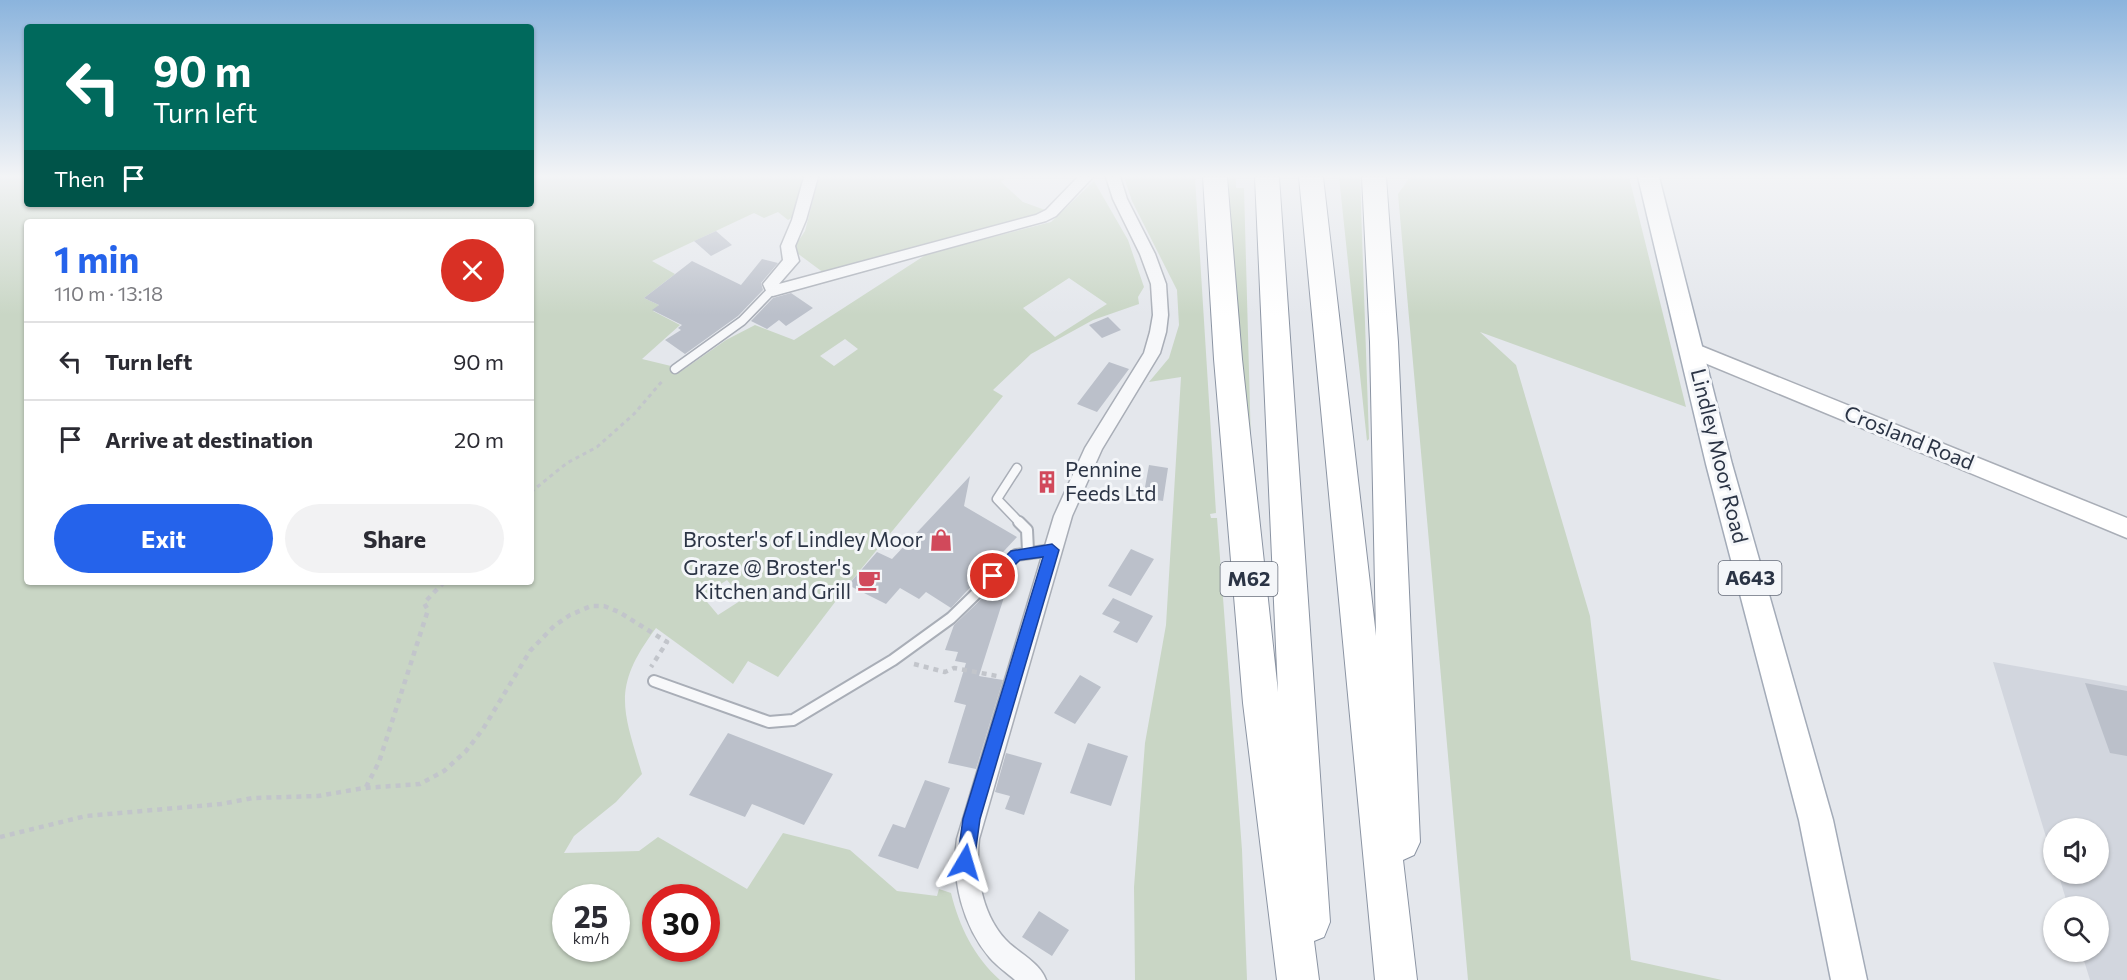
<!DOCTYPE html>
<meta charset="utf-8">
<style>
:root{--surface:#fff;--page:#f2f2f3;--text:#2b2b33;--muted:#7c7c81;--line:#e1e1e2;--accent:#2563eb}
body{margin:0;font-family:Commissioner,sans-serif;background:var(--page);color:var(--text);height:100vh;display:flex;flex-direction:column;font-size:22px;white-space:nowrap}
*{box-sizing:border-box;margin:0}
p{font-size:20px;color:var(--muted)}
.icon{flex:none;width:33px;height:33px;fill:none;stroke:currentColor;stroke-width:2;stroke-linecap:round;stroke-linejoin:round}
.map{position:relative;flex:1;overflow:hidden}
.drawer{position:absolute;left:24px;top:219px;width:510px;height:366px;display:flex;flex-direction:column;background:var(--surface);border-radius:6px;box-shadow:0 2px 4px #0004}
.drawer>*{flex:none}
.hud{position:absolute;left:24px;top:24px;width:510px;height:183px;border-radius:6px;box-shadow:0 2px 4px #0004;background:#00695c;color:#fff;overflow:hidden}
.controls{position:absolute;left:2043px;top:818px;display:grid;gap:12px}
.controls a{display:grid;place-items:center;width:66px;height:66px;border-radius:50%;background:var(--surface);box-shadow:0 2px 4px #0004;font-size:30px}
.speed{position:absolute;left:552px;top:884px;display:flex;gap:12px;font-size:30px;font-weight:700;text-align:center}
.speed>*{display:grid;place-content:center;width:78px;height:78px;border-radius:50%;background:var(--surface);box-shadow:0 2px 4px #0004;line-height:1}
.speed small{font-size:15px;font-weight:400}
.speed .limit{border:9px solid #d22;background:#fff;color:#111}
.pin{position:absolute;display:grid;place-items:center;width:51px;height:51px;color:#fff;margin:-26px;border:3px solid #fff;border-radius:50%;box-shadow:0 2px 6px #0007}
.me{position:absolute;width:66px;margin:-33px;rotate:7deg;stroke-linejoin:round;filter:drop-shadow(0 0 4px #0008)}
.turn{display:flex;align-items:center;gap:21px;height:126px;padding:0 30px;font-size:27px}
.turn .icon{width:78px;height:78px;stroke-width:2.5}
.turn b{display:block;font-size:42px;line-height:51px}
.then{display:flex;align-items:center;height:57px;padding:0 30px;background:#0003;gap:12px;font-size:22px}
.round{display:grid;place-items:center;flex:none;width:63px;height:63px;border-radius:32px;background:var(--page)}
.summary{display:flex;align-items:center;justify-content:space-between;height:102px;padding:0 30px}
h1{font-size:36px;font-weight:700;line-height:45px;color:var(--accent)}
.primary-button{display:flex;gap:12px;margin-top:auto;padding:12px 30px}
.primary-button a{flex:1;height:69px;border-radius:36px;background:var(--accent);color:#fff;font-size:24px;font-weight:700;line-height:69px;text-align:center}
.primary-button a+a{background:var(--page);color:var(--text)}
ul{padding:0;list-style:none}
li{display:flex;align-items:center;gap:18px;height:78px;padding:0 30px;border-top:2px solid var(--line)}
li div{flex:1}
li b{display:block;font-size:22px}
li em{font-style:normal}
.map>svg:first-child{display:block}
.built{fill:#d2d6de}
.green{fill:#c9d6c5;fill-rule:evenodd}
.building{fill:#bbc0ca}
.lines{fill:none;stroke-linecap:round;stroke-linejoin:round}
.lane-far1-casing{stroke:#a9aeb7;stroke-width:11}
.lane-casing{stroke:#a9aeb7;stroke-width:14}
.street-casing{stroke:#a9aeb7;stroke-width:3}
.secondary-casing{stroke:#a9aeb7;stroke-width:3}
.primary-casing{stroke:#a3abb8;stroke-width:3}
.highway-casing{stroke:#8b94a3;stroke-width:2}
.path-far1{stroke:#c2c5cb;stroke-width:3;stroke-dasharray:4 4;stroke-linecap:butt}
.path{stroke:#c2c5cb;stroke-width:4.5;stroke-dasharray:5 5;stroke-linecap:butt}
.lane-far1{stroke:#f7f8fa;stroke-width:8}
.lane{stroke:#f7f8fa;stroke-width:10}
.street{fill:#f7f8fa;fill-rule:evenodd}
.secondary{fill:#fff;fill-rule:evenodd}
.primary{fill:#fff;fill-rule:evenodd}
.highway{fill:#fff;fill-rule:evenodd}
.route{fill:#2563eb;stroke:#184099;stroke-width:1.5}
.labels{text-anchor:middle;stroke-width:6;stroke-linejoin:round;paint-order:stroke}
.shield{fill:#f4f6f9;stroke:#676e7b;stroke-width:1.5}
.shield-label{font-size:20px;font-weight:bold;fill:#2b3445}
.street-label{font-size:21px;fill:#2b3445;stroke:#f4f6f9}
.poi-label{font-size:21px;fill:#2b3445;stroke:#f4f6f9;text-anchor:end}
</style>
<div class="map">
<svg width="2127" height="980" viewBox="0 0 2127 980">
<rect width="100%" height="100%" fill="#e4e7ec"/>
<path class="built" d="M 1993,662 L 2127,686 L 2127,980 L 2090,980 L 2081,951 L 2098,951 L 2098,906 L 2068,906 L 2058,873 L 2098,873 L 2098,828 L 2054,828 L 2053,860 Z"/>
<path class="green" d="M 0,177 L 27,177 L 27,204 L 531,204 L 531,177 L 807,177 L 796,215 L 788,220 L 778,212 L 764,218 L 754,213 L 652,261 L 675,274 L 644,298 L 659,305 L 653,311 L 680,325 L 642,359 L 671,366 L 680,372 L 726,340 L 755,325 L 794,340 L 927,254 L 1051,222 L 1094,181 L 1128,240 L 1144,287 L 1138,297 L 1139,304 L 1093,320 L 1031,354 L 993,390 L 1003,396 L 848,585 L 778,677 L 748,661 L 733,684 L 656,628 C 612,687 622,708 642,774 L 616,802 L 574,836 L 564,853 L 639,851 L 658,837 L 747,889 L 783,833 L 850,850 L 897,891 L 937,896 L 939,889 L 951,893 C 959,926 974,957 1000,980 L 0,980 ZM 27,222 L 531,222 L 531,582 L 27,582 ZM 1069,278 L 1107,304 L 1055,337 L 1023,308 ZM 845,339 L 858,349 L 834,366 L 820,356 ZM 727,580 L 743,599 L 718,615 L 702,596 ZM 566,897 L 616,897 L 616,948 L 566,948 ZM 656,897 L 706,897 L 706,948 L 656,948 Z
M 819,177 L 1007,177 L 1001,182 L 1023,202 L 1045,210 L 1035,216 L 824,273 L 797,253 L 795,246 L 805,231 Z
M 1124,177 L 1195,177 L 1216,513 L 1210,514 L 1211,518 L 1217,518 L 1242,850 L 1247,980 L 1135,980 L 1134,887 L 1145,743 L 1166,625 L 1181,377 L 1149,382 L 1169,358 L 1179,325 L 1177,290 L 1132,201 Z
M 1227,177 L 1236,177 L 1236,188 L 1244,188 L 1252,481 L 1241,393 Z
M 1339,177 L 1360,177 L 1369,439 L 1367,441 Z
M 1410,177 L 1629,177 L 1686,407 L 1480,332 L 1516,365 L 1590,616 L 1631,960 L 1722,980 L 1468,980 L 1398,194 Z"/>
<path class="building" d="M 716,231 L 732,245 L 711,256 L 694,241 Z
M 762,259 L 778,263 L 761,283 L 763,290 L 738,316 L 685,354 L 665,340 L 681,330 L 678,328 L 682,325 L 652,310 L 659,305 L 644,298 L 692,261 L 741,285 Z
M 791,293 L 813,308 L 786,326 L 779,320 L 767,329 L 751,321 L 773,298 Z
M 1108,317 L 1121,330 L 1102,338 L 1089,325 Z
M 1109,362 L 1129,369 L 1097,412 L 1077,404 Z
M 1149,465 L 1168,468 L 1163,501 L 1143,498 Z
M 970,476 L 964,506 L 1017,537 L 951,608 L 926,592 L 919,599 L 900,588 L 886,604 L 848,585 L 877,552 L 892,559 Z
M 1131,549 L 1154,559 L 1131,596 L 1108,586 Z
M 990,591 L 1005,594 L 979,676 L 1003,680 L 976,769 L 948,763 L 966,705 L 954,702 L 966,663 L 955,661 L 958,652 L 945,650 L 954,625 Z
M 1113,598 L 1153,616 L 1137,643 L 1113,632 L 1120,622 L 1102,614 Z
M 1080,675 L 1101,687 L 1075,724 L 1054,713 Z
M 2085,683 L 2127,691 L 2127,756 L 2110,753 Z
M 728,733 L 833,774 L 804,825 L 752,804 L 745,817 L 689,795 Z
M 1088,743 L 1128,756 L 1111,806 L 1070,793 Z
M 1006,753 L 1042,763 L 1024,815 L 1005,809 L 1010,796 L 995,792 Z
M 925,780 L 950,788 L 918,869 L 878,856 L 893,824 L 905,828 Z
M 1039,911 L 1069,930 L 1052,956 L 1022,937 Z"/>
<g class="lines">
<g class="lane-far1-casing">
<path id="lane-far1" d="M 675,369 L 742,321 L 772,290
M 1017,468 L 997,499 L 1021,524"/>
</g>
<g class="lane-casing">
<path id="lane" d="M 1019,522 L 1027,530 L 1028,551
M 654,681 L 769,722 L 793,720 L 893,660 L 951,618 L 1016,555 L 1052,550"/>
</g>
<g class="street-casing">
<path id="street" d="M 804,177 L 818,177 L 806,220 L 795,246 L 799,261 L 779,284 L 1036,215 L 1046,210 L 1078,177 L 1093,177 L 1056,216 L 1046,221 L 773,296 L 768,295 L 763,284 L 783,260 L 781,246 L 792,220 Z
M 1106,177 L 1120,177 L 1127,199 L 1155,254 L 1166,284 L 1168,315 L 1166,332 L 1160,353 L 1102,449 L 1072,516 L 979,839 C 975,875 982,918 1010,944 C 1023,955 1040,964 1046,980 L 1015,980 C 1007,973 997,966 990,958 C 963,926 951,880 957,839 L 1054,516 L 1085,448 L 1144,353 L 1150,332 L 1153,315 L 1151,284 L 1140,254 L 1113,199 Z"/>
</g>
<g class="secondary-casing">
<path id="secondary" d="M 1691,342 L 2127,518 L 2127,538 L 1683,354 L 1680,349 L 1683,344 Z"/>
</g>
<g class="primary-casing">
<path id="primary" d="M 1638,177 L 1659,177 L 1732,464 L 1833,820 L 1867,980 L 1831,980 L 1799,820 L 1706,464 Z"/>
</g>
<g class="highway-casing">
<path id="highway" d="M 1203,177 L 1227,177 L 1242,359 L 1278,692 L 1255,177 L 1279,177 L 1330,922 L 1324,937 L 1314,941 L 1319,980 L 1277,980 L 1243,703 L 1214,359 Z
M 1299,177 L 1323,177 L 1376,636 L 1370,342 L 1362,177 L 1386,177 L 1398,342 L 1420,842 L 1414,855 L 1403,860 L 1417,980 L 1375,980 Z"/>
</g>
<path class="path-far1" d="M 531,492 L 567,463 L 597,447 L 634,414 L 664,379"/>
<path class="path" d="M 914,664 L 945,672 L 954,668 L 997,676
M 366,787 L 379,762 L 428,610 L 424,603 L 444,582
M 0,837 L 86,816 L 221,804 L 253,798 L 318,796 L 364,788 L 420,784 L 444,771 L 466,751 L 483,729 L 530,651 L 554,626 L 570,615 L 591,606 L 604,606 L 619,612 L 667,642 L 651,667"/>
<use href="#lane-far1" class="lane-far1"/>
<use href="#lane" class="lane"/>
<use href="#street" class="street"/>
<use href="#secondary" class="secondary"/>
<use href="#primary" class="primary"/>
<use href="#highway" class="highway"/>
</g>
<linearGradient id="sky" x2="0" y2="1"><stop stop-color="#8bb4dd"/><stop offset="0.56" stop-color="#f3f4f6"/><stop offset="1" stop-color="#f3f4f6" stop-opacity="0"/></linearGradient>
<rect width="2127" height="315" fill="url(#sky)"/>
<path class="route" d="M 1052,544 L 1059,550 L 980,819 L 974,862 L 971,868 L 965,871 L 959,868 L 957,862 L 963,819 L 1043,557 L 1020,560 L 998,581 L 988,581 L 986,576 L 1011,551 Z"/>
<defs>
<g id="building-bare" transform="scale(1.8)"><path d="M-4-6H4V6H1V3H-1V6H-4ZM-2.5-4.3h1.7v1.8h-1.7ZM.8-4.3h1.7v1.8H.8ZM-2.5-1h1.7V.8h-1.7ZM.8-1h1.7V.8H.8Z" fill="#d1495b" stroke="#f4f6f9" stroke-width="2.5" paint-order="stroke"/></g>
<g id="shop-bare" transform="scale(1.8)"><path d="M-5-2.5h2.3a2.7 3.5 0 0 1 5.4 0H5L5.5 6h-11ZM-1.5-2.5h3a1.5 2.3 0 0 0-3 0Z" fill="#d1495b" stroke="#f4f6f9" stroke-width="2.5" paint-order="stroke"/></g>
<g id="cafe-bare" transform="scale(1.8)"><path d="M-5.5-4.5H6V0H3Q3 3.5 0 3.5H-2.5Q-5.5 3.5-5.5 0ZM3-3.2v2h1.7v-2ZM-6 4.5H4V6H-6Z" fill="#d1495b" stroke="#f4f6f9" stroke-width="2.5" paint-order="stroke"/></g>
</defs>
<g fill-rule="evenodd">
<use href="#building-bare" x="1047" y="482"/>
<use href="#shop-bare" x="941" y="540"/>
<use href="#cafe-bare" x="869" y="580"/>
</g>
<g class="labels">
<g class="shield">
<rect x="1718.5" y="561" width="63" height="34" rx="4.5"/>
<rect x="1220.5" y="562" width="57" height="34" rx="4.5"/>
</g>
<g class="shield-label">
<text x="1750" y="585">A643</text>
<text x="1249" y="586">M62</text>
</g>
<g class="street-label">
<text transform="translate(1909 438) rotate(22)" y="7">Crosland Road</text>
<text transform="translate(1719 456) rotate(76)" y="7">Lindley Moor Road</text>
</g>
<g class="poi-label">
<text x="1065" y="477" text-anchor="start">Pennine<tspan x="1065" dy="24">Feeds Ltd</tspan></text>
<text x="923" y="547">Broster's of Lindley Moor</text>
<text x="851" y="575">Graze @ Broster's<tspan x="851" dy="24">Kitchen and Grill</tspan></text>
</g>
</g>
</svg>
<div class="controls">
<a><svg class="icon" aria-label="sound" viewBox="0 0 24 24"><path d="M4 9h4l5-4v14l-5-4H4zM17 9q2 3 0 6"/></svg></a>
<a><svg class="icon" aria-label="search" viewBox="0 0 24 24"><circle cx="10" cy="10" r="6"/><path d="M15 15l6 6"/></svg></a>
</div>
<div class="speed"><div>25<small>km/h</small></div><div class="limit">30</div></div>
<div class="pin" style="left:993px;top:576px;background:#d93025"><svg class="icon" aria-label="arrive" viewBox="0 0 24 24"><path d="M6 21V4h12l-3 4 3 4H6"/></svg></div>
<svg class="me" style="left:965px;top:862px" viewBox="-20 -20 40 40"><path d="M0-17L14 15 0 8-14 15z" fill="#2563eb" stroke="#fff" stroke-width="4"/></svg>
<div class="hud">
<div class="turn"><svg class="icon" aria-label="left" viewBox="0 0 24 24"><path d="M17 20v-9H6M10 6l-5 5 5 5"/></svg><div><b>90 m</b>Turn left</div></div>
<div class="then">Then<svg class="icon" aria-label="arrive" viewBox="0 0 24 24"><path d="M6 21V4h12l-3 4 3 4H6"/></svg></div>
</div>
<section class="drawer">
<div class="summary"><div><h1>1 min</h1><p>110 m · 13:18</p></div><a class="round" style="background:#d93025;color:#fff"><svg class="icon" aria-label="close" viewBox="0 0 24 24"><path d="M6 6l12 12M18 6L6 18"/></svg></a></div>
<ul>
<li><svg class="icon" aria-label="left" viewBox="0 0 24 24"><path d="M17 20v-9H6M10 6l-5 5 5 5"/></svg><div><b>Turn left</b></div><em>90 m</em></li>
<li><svg class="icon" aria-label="arrive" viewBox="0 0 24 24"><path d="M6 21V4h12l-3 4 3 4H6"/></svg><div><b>Arrive at destination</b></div><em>20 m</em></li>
</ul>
<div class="primary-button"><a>Exit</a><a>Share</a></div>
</section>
</div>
